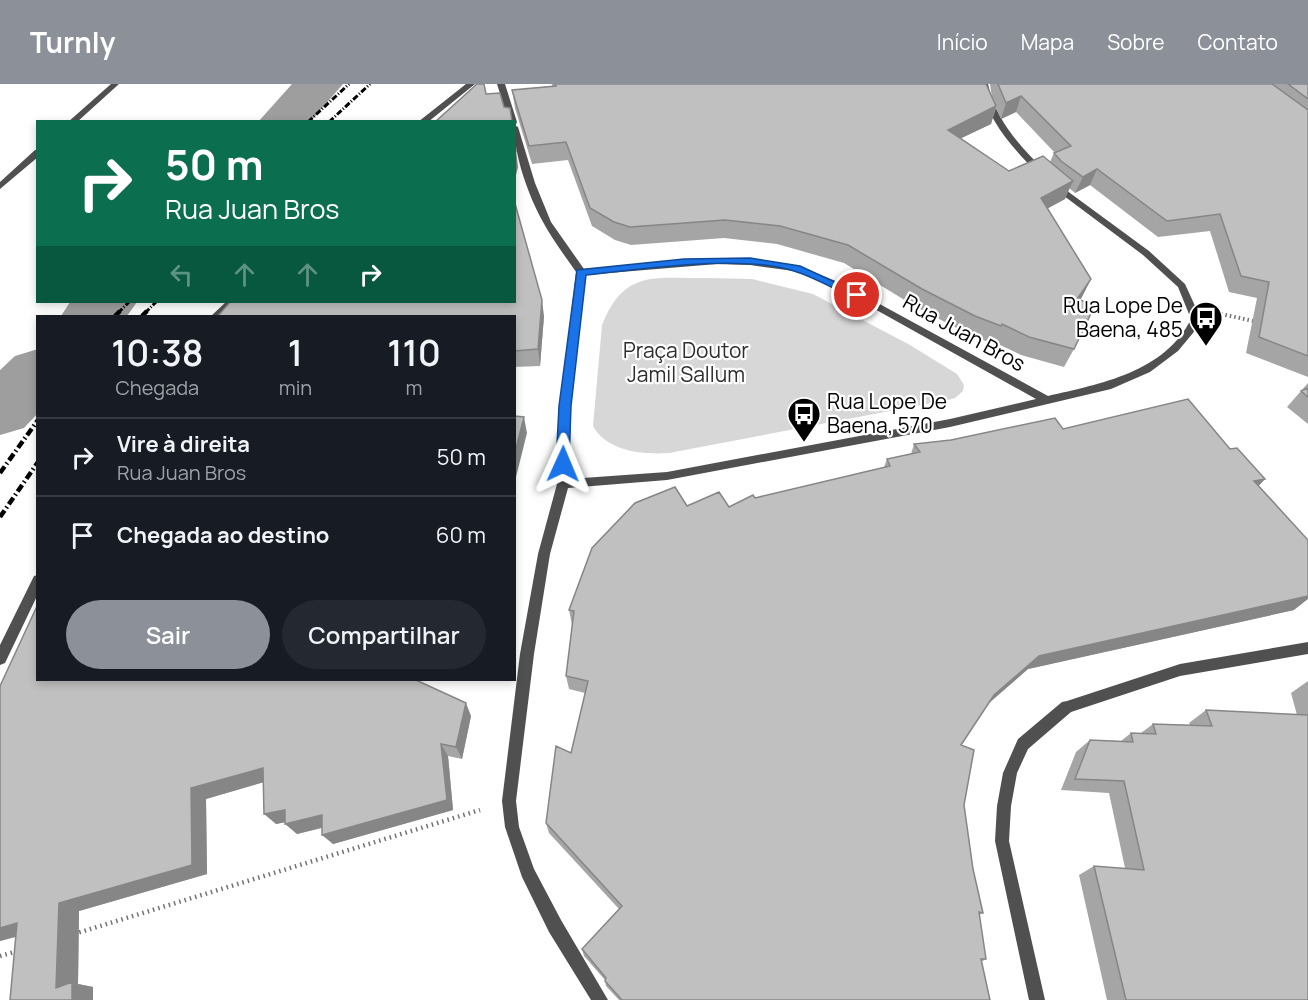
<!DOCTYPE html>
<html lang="pt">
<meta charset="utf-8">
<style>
:root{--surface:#171b24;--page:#242831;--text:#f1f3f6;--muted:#9ea1a6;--line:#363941;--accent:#8c9099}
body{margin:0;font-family:Manrope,sans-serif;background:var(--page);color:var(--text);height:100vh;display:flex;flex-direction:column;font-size:22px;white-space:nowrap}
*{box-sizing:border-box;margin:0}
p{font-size:20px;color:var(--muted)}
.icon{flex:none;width:33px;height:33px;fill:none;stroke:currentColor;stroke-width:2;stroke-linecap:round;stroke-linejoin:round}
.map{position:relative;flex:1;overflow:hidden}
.side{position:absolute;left:36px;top:231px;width:480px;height:366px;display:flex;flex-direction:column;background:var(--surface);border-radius:0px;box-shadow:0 3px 9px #0003}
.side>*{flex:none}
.top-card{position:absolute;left:36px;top:36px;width:480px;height:183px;border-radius:0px;box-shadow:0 3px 9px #0003;background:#0b6e4f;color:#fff;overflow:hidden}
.pin{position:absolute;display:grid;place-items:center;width:51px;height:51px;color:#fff;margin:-26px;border:3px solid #fff;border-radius:50%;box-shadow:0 2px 6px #0007}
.me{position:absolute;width:66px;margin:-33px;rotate:1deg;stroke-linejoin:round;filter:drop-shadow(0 0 4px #0008)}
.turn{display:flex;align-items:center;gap:21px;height:126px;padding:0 30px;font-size:27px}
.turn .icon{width:78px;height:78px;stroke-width:2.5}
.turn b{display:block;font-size:42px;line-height:51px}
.lanes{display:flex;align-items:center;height:57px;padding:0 30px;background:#0003;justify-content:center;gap:30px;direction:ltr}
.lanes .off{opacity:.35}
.eta{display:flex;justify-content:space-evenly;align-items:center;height:102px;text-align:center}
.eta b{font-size:36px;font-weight:600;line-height:42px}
.primary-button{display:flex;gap:12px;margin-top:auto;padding:12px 30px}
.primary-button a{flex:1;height:69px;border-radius:36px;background:var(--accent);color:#fff;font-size:24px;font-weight:600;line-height:69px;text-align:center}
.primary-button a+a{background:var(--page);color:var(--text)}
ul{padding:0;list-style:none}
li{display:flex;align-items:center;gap:18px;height:78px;padding:0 30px;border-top:2px solid var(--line)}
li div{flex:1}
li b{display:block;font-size:22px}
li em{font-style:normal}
header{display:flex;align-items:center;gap:36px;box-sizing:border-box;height:84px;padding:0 30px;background:var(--accent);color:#fff}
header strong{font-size:28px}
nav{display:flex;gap:33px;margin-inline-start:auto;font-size:21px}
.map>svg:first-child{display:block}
.green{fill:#d7d7d7}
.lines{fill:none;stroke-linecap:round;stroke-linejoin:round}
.river{fill:#9e9e9e;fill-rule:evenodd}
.path-far1{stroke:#727272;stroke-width:4;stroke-dasharray:1.5 3;stroke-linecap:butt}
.path{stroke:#727272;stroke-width:4.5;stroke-dasharray:1.5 4;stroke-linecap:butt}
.lane{fill:#505050;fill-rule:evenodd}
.street{fill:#505050;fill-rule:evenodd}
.rail-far1{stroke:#000;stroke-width:3;stroke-dasharray:6 2 1 2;stroke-linecap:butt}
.rail{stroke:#000;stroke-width:4.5;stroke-dasharray:8 3 1.5 3;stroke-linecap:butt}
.wall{fill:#a5a5a5;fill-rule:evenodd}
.shaded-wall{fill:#868686}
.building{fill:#c0c0c0;stroke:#868686;stroke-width:1.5}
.route{fill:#1a73e8;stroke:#114b97;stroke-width:1.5}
.labels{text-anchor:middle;stroke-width:4.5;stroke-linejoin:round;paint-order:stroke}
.poi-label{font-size:21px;fill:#000;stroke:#fff;text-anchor:end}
.street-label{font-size:21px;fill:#000;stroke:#fff}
.park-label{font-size:21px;fill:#2e2e2e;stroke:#fff}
</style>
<header>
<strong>Turnly</strong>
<nav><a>Início</a><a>Mapa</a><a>Sobre</a><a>Contato</a></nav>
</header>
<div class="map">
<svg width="1308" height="916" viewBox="0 0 1308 916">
<rect width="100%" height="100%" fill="#fff"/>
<path class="green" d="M 709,194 L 752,195 L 813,210 L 910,261 L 957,290 L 964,301 L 963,307 L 955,314 L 948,316 L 669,369 C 643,371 606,367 593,342 L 602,241 C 625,184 655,195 709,194 Z"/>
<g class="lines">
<path class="river" d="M 292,0 L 343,0 L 310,38 L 258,38 Z
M 70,218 L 137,218 L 127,232 L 61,232 Z
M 38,265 L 38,329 L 24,344 L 0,351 L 0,286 L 15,272 Z"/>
<path class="path-far1" d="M 1221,230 L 1258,238"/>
<path class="path" d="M 74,850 L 480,726
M 0,872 L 18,867"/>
<path class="lane" d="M 111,0 L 119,0 L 77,38 L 68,38 Z
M 35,66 L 38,66 L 38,73 L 0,105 L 0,98 Z"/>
<path class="street" d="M 466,0 L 475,0 L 428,38 L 418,38 Z
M 497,0 L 505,0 L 517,38 L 516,40 L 514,38 L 509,38 Z
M 980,0 L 988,0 C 996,37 1019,61 1045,87 L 1045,91 L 1039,91 C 1012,63 989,39 980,0 Z
M 514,41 L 518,43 L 535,99 L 551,138 L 584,185 L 717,174 L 750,175 L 799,182 L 843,200 L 1048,312 C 1100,300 1165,288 1191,235 L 1178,203 L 1143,171 L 1052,103 L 1052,99 L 1055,98 L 1149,167 L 1185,200 L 1201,235 L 1193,249 L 1178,267 L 1150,288 L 1111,305 L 950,343 L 667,396 L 568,404 L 550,470 L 534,570 L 516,717 L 519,743 L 534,785 L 561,836 L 608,916 L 591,916 L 549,848 L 522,793 L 505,743 L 502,717 L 520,570 L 538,470 L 557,400 L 560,322 L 576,188 C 565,172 552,155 543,138 C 528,111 514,71 514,41 ZM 717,180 L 750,181 L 794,187 L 837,204 L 1036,315 L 950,335 L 667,388 L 569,395 L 570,322 L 585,191 Z
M 226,218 L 236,218 L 221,232 L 211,232 Z
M 38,491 L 38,510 L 5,579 L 0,581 L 0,561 L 34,492 Z
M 1308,558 L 1308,570 L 1180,592 L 1071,628 L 1028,665 L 1017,689 L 1011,722 L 1009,757 L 1045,916 L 1029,916 L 995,757 L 997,722 L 1003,689 L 1018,655 L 1062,618 L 1067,617 L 1180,580 Z"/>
<path class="rail-far1" d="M 308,38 L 349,0
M 329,38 L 370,0
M 118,229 L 129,218
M 145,229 L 156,218"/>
<path class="rail" d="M 115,232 L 120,227
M 142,232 L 147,227
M 0,389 L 38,336
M 0,433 L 38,378"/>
</g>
<path class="wall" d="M 552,0 L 986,0 L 992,14 L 990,0 L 1308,0 L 1308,293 L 1246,269 L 1257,214 L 1229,208 L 1210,147 L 1158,153 L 1090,101 L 1075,109 L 1069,104 L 1065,115 L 1047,125 L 1091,195 L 1080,216 L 1074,265 L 1064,283 L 1021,271 L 994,258 L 993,260 L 968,250 L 916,223 L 844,179 L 777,160 L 724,154 L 631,161 L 615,156 L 592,142 L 568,76 L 532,80 L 515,24 L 512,6 L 552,2 ZM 996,24 L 1001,35 L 1016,28 L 1055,69 L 1054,69 L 1050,78 L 1009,87 L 961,54 L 991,40 Z
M 514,232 L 544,232 L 540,282 L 514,283 Z
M 1308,299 L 1308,340 L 1287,323 Z
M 1063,345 L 1230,365 L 1265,395 L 1258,402 L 1294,526 L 1028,585 L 988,620 L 961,661 L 964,721 L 973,785 L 983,829 L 979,831 L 986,875 L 981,878 L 990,916 L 619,916 L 606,902 L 605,896 L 584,872 L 582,865 L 619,825 L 549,749 L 546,739 L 571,669 L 585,609 L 569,605 L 566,592 L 572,541 L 569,526 L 687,422 L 729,423 L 755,414 L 884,383 L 887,375 L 911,370 L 914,360 Z
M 1308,597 L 1308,916 L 1107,916 L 1079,791 L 1094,782 L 1125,784 L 1109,709 L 1061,706 L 1076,668 L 1090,656 L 1121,657 L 1131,649 L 1141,649 L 1153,640 L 1190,641 L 1189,639 L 1206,626 L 1297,631 L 1291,609 Z
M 0,602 L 471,632 L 462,675 L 448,672 L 453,726 L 333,760 L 322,744 L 297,750 L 285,738 L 276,740 L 263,698 L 206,715 L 207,790 L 79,827 L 78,900 L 93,903 L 93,916 L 16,853 L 0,857 Z"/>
<path class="shaded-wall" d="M 1021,12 L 1016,28 L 1001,35 L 1006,19 Z
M 996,22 L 991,40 L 943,63 L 948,46 Z
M 516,67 L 518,83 L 514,99 L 514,73 Z
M 1097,85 L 1090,101 L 1075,109 L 1083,93 Z
M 1073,97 L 1065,115 L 1033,132 L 1041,114 Z
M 1091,195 L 1082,213 L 1068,233 L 1077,215 Z
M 542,216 L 544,232 L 540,282 L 538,265 Z
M 524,333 L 527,349 L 514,401 L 514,372 Z
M 1265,395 L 1249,412 L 1254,397 Z
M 1308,505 L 1308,515 L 1294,526 L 1028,585 L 983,624 L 994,611 L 1039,572 Z
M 466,619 L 471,632 L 462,675 L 456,663 Z
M 441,660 L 448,672 L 453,726 L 333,760 L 322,751 Z
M 263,684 L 275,695 L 206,715 L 207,790 L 79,827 L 78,900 L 93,903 L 93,916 L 72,916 L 56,904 L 59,819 L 191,704 Z
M 285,726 L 296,736 L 276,740 L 264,730 Z
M 322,731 L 332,741 L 297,750 L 285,740 Z
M 17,839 L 39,846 L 0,857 L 0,844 Z"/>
<path class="building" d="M 477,0 L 484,0 L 486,10 L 500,9 L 504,23 L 510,24 L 512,38 L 435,38 Z
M 555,0 L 986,0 L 996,22 L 948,46 L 1009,87 L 1043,72 L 1073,97 L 1041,114 L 1091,195 L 1077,215 L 1095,221 L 1074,265 L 1029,253 L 1002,240 L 1001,242 L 975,232 L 922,205 L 848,161 L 780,142 L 725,136 L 630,143 L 614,138 L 590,124 L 566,58 L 529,62 L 512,6 L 556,2 Z
M 998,0 L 1272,0 L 1308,26 L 1308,272 L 1259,253 L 1269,198 L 1241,192 L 1220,130 L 1167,137 L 1097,85 L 1083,93 L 1061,77 L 1054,69 L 1071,62 L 1021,12 L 1006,19 Z
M 1288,0 L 1308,0 L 1308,15 Z
M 514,56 L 516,67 L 514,73 Z
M 514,116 L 542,216 L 538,265 L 514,267 L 514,232 L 218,232 L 230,218 L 514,218 Z
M 1308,304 L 1308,313 L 1301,307 Z
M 1188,315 L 1230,365 L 1237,364 L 1265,395 L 1254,397 L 1308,456 L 1308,512 L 1039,572 L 994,611 L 961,661 L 974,666 L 964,721 L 973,785 L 983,829 L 979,828 L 986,875 L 981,875 L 990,916 L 622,916 L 605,897 L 606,894 L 582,865 L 622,822 L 546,739 L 556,662 L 571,669 L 588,597 L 566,592 L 574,527 L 569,526 L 592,464 L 635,419 L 675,403 L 687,422 L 719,408 L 729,423 L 753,411 L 755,414 L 890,382 L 887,375 L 920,368 L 914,360 L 951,356 L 1055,334 L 1063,345 Z
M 514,332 L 524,333 L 514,372 Z
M 38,520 L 38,596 L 416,596 L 466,619 L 456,663 L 441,660 L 447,716 L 322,751 L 322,731 L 285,740 L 285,726 L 264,730 L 263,684 L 191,704 L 192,781 L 59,819 L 56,904 L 72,898 L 72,916 L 10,916 L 17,839 L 0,844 L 0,602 Z
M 1206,626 L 1308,631 L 1308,916 L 1126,916 L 1094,782 L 1144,786 L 1124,697 L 1075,695 L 1090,656 L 1133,658 L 1131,649 L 1156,650 L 1153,640 L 1212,642 Z"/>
<path class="route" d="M 750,174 L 800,182 L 863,211 L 861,214 L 854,214 C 834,205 814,193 794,187 C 738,170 645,185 586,191 L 571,322 L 569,380 L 563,385 L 558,383 L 556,380 L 559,322 L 577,186 L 684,175 Z"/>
<defs>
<g id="bus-pin" transform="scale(1.725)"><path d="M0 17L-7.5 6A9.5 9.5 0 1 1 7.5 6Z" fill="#000" stroke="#fff"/><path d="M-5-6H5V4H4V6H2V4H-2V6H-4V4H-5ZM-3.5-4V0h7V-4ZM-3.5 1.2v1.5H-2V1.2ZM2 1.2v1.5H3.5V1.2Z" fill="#fff"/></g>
</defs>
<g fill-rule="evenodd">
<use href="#bus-pin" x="1206" y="234"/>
<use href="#bus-pin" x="804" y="330"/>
</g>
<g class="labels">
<g class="poi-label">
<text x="1183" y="229">Rua Lope De<tspan x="1183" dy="24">Baena, 485</tspan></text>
<text x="827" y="325" text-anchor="start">Rua Lope De<tspan x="827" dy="24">Baena, 570</tspan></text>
</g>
<g class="street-label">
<text transform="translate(964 249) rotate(29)" y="7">Rua Juan Bros</text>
</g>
<g class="park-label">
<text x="686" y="274">Praça Doutor<tspan x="686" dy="24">Jamil Sallum</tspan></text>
</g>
</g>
</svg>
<div class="pin" style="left:857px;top:211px;background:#d93025"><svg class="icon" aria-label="arrive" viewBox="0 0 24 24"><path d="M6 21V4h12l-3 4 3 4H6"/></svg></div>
<svg class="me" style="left:563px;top:380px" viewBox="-20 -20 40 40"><path d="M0-17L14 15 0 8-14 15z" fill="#1a73e8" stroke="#fff" stroke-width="4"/></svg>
<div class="top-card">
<div class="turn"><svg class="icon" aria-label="right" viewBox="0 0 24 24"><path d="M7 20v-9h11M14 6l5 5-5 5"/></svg><div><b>50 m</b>Rua Juan Bros</div></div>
<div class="lanes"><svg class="icon off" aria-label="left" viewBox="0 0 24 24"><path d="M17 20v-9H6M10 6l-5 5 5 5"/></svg><svg class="icon off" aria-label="ahead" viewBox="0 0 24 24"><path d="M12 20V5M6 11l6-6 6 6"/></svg><svg class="icon off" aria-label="ahead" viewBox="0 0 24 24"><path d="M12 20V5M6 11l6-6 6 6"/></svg><svg class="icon" aria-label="right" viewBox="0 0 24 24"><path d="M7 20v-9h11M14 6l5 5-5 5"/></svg></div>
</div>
<section class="side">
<div class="eta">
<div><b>10:38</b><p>Chegada</p></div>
<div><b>1</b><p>min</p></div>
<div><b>110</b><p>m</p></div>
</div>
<ul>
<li><svg class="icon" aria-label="right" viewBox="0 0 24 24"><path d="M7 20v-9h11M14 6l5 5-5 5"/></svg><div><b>Vire à direita</b><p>Rua Juan Bros</p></div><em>50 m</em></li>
<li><svg class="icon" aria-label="arrive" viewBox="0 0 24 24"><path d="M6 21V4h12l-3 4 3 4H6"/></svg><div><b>Chegada ao destino</b></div><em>60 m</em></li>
</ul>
<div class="primary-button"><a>Sair</a><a>Compartilhar</a></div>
</section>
</div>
